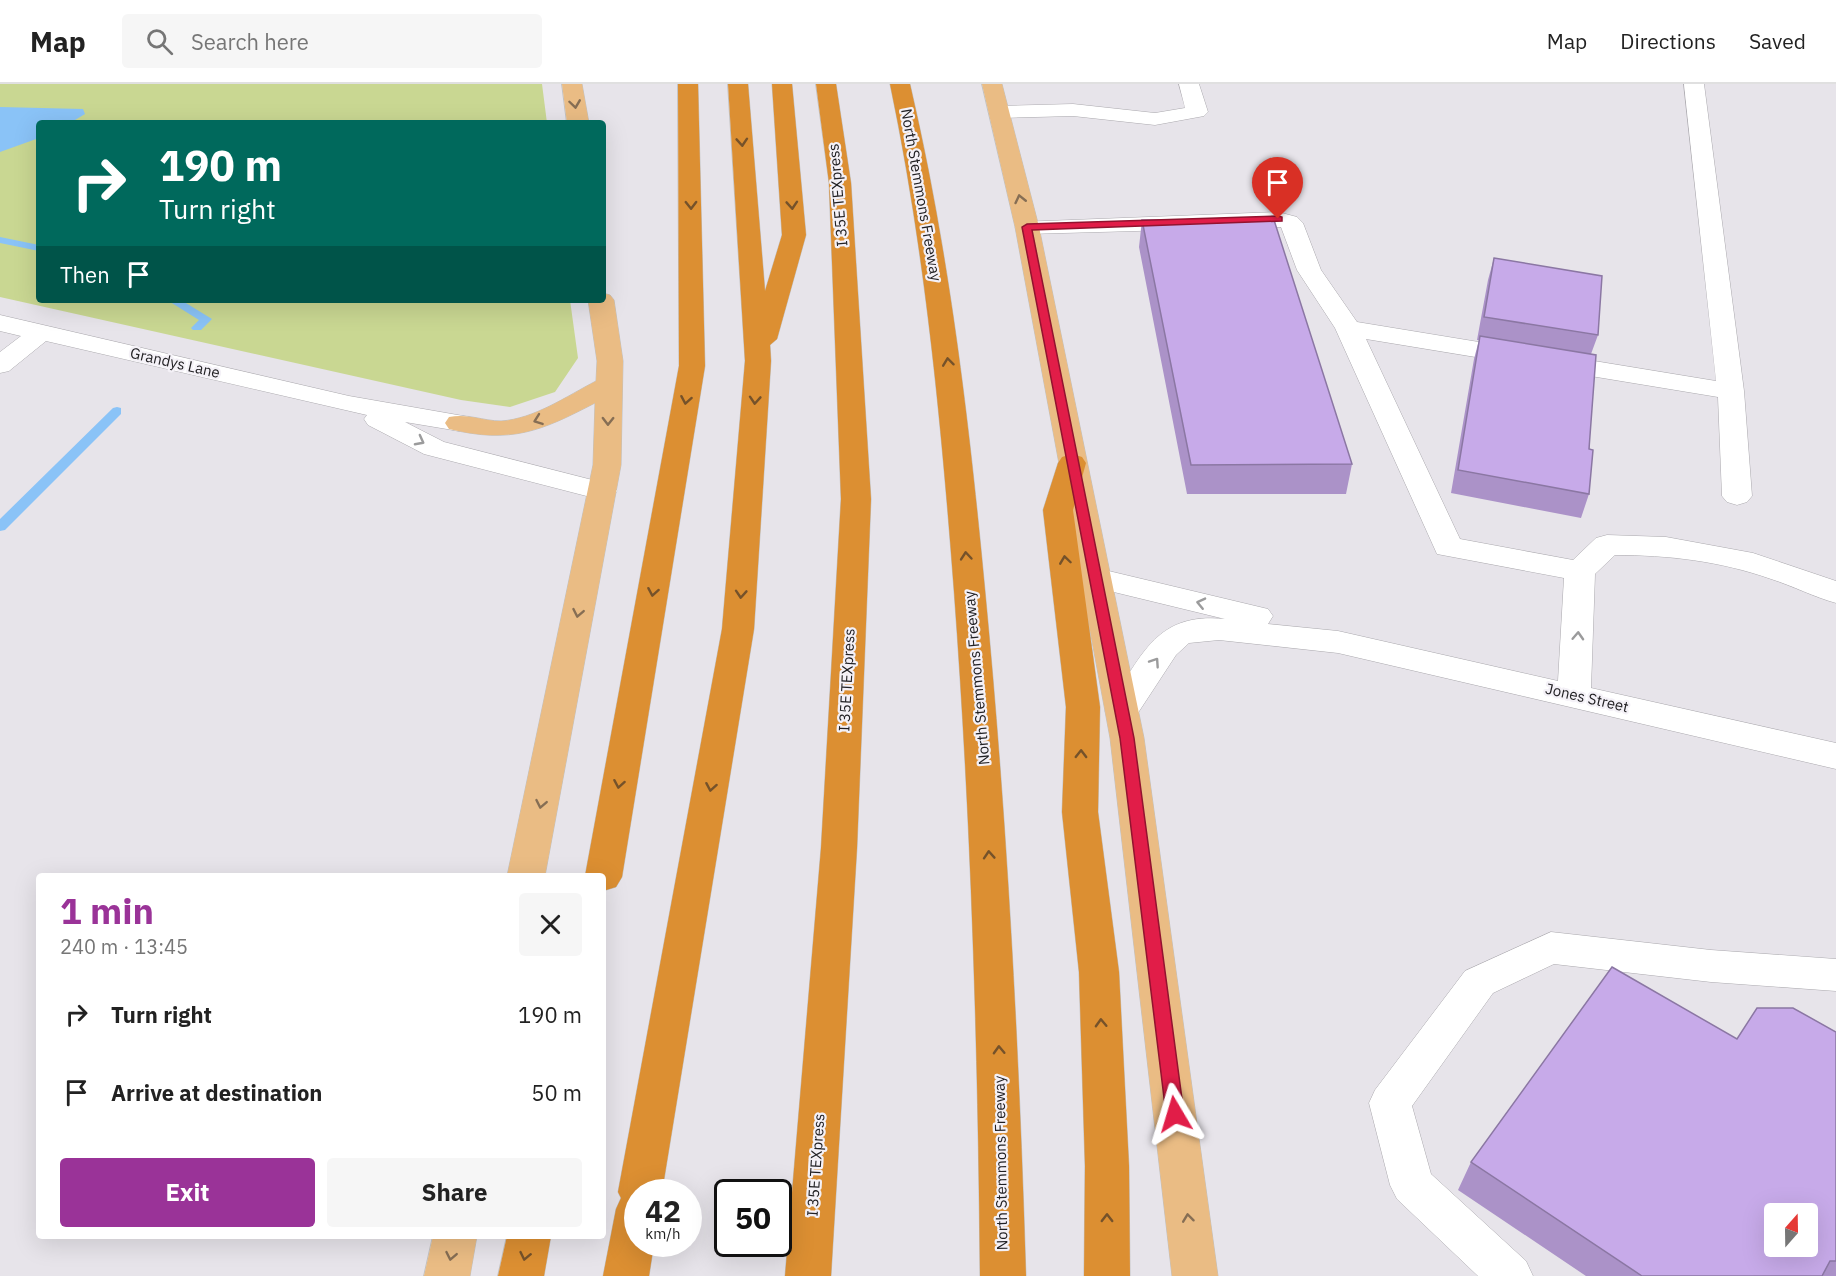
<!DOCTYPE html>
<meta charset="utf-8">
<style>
:root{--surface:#fff;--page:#f6f6f6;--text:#222;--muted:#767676;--line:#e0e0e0;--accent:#9a3398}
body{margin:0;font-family:"IBM Plex Sans",sans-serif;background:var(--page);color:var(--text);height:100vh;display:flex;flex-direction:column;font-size:22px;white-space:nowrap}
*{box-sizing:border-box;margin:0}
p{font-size:20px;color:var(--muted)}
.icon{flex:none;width:33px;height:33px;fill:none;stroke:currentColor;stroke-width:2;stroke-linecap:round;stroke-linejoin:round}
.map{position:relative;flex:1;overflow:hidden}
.panel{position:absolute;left:36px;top:789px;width:570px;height:366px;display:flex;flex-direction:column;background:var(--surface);border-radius:6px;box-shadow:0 6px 24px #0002}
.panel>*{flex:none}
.guide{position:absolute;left:36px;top:36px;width:570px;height:183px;border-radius:6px;box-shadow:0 6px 24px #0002;background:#00695c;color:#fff;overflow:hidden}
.needle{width:39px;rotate:20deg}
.tools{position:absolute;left:1764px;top:1119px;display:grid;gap:12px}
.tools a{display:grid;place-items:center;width:54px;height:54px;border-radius:6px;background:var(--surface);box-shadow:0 6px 24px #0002;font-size:30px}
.speed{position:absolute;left:624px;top:1095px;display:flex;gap:12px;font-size:30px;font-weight:700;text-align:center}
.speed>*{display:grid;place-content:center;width:78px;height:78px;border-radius:50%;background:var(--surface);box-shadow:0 6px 24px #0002;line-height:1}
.speed small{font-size:15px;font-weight:400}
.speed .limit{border:3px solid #111;border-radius:9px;background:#fff;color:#111}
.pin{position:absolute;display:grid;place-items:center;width:51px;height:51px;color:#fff;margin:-62px -26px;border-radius:50% 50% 50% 0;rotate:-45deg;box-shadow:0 0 6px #0007}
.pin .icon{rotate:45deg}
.me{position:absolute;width:66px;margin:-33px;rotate:353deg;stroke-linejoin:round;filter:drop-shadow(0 0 4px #0008)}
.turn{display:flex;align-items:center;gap:21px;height:126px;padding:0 24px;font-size:27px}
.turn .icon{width:78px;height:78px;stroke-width:2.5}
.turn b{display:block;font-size:42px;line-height:51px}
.then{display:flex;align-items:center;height:57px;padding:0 24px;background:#0003;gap:12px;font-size:22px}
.round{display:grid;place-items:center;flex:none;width:63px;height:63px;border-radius:6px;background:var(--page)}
.summary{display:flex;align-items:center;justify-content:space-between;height:102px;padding:0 24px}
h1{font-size:36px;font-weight:700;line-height:45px;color:var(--accent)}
.primary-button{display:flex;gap:12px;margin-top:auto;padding:12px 24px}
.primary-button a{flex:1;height:69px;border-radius:6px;background:var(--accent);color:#fff;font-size:24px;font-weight:700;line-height:69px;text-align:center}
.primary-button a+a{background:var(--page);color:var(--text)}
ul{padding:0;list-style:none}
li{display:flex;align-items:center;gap:18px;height:78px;padding:0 24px}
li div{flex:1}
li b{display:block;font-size:22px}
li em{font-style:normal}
header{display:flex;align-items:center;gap:36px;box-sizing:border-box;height:84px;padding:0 30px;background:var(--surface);border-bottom:2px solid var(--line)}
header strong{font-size:28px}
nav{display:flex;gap:33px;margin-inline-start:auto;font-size:21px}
.search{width:420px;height:54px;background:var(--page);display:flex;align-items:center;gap:15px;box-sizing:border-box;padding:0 21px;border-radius:6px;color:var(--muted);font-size:22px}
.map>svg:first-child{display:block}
.green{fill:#c9d792}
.water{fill:#8ac3f7}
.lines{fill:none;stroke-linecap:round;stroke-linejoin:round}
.stream{fill:#8ac3f7;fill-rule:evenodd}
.minor-casing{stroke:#aba9ae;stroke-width:1}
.major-casing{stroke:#c1c1c1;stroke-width:1}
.highway-casing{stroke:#c1c1c1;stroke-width:1}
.minor{fill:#fff;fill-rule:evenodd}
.major{fill:#eabc84;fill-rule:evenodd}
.highway{fill:#dc8f32;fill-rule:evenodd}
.wall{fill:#ab92c8}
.building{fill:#c7aae9;stroke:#8b77a3;stroke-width:1.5;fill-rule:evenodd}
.oneway{stroke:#866e54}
.oneway2{stroke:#75522a}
.oneway3{stroke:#9b9b9c}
.route{fill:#e11d48;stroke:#92132f;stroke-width:1.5}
.labels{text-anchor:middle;stroke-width:4.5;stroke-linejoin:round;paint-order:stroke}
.street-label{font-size:15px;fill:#212023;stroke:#f4f1f7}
</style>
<header>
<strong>Map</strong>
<div class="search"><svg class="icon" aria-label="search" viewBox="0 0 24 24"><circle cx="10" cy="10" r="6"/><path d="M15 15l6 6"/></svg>Search here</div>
<nav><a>Map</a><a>Directions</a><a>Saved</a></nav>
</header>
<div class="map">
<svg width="1836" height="1192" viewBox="0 0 1836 1192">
<rect width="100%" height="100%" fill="#e7e4ea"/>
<path class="green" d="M 0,0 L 542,0 L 547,39 L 39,39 L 39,216 L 570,216 L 578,274 L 555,308 L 510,323 L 461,316 L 0,213 Z"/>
<path class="water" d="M 0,23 L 83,25 L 85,30 L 70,39 L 39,39 L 39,54 L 0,68 Z"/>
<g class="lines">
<path class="stream" d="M 0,153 L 39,161 L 39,167 L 0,159 Z
M 167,216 L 181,216 L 212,235 L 201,246 L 193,246 L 191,244 L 199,236 Z
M 117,323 L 121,324 L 121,330 L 5,446 L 0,447 L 0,435 L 113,324 Z"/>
<g class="minor-casing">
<path id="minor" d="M 1179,0 L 1199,0 L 1208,28 L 1204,32 L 1155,41 L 1073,32 L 1000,34 L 993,32 L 989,28 L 993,24 L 1000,22 L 1073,20 L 1155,29 L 1185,24 Z
M 1684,0 L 1704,0 L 1744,307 L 1752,412 L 1747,418 L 1737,421 L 1727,418 L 1722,412 L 1718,313 L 1366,255 L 1460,455 L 1573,476 L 1596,454 L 1607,451 L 1666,453 L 1753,469 L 1836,497 L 1836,519 C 1814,513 1793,502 1771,495 C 1720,477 1668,471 1615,471 L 1595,490 L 1591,604 L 1836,659 L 1836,685 L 1338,569 L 1219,556 L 1189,559 L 1176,571 L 1134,635 L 1122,639 L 1110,635 L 1105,627 L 1110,619 C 1143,570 1157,528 1225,535 L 1085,501 L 1081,494 L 1085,487 L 1096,484 L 1268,525 L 1273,532 L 1268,540 L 1338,547 L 1558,597 L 1564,494 L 1437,470 L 1335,244 L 1297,186 L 1281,143 L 1027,150 L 1019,148 L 1015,143 L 1019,138 L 1278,128 L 1297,133 L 1303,139 L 1321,186 L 1357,238 L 1716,297 Z
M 0,231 L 349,312 L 469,333 L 473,339 L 469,345 L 459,347 L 405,338 L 444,358 L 612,401 L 617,407 L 612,413 L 602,416 L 424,370 L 368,341 L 364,335 L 367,331 L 46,257 L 9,287 L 0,289 L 0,268 L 21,252 L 0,247 Z
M 1551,848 L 1711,866 L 1836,875 L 1836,907 L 1711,898 L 1554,880 L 1493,909 L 1412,1022 L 1431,1090 L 1526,1177 L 1533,1192 L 1478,1192 L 1397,1115 L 1390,1101 L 1369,1019 L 1375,1006 L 1465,887 Z"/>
</g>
<g class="major-casing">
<path id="major" d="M 562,0 L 582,0 L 589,39 L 567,39 Z
M 982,0 L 1002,0 L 1039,143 L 1144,654 L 1218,1192 L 1172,1192 L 1110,654 L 1015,143 Z
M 603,209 L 610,211 L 614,216 L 623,277 L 621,381 L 545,792 L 507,792 L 593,381 L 595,319 C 541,347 512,360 449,345 L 445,339 L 449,333 C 467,329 483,337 501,337 C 534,335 567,312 596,297 L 597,277 L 588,216 L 603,216 Z
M 433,1152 L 477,1152 L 470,1192 L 424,1192 Z"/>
</g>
<g class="highway-casing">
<path id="highway" d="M 678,0 L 698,0 L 705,282 L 622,793 L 616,803 L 603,807 L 603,792 L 585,792 L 679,282 Z
M 728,0 L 748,0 L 765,207 L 782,151 L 772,0 L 792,0 L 806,151 L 777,255 L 770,261 L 771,277 L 754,545 L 662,1108 L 638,1108 L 638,1160 L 654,1160 L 649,1192 L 603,1192 L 616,1125 L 621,1114 L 618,1108 L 722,545 L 745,277 Z
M 816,0 L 836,0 L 851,99 L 871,415 L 857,764 L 831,1192 L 785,1192 L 821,764 L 841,415 L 829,99 Z
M 890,0 L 910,0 C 949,167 969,336 985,506 C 1007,734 1019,963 1026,1192 L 980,1192 C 978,963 971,735 954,507 C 941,336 925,167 890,0 Z
M 1072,370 L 1082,373 L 1086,379 L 1073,426 L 1100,623 L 1098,728 L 1119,888 L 1129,1082 L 1130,1192 L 1084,1192 L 1085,1082 L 1079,888 L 1062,728 L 1066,623 L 1043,426 L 1058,379 L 1062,373 Z
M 507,1152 L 551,1152 L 544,1192 L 498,1192 Z"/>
</g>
<use href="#minor" class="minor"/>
<use href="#major" class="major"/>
<use href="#highway" class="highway"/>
</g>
<path class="wall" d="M 1142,136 L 1352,380 L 1346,410 L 1187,410 L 1139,163 Z
M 1494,174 L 1598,251 L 1591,270 L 1589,410 L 1581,434 L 1451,409 L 1474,275 L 1479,256 L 1477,256 L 1488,196 Z
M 1836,948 L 1836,1192 L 1586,1192 L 1458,1106 L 1471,1078 L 1737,955 Z"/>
<path class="building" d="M 1142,136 L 1274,136 L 1352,380 L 1191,381 Z
M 1494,174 L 1602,192 L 1598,251 L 1484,233 Z
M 1480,252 L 1596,271 L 1589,365 L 1593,366 L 1589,410 L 1458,386 Z
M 1612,883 L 1737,955 L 1757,924 L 1793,924 L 1836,948 L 1836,1177 L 1830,1177 L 1822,1192 L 1642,1192 L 1471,1078 ZM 1774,1130 L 1808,1130 L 1808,1162 L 1774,1162 Z"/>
<defs><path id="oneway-chevron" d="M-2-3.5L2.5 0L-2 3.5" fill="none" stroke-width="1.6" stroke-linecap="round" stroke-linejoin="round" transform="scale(1.5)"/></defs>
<g class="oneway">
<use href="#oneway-chevron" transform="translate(575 20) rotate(82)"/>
<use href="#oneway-chevron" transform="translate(1020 115) rotate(-103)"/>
<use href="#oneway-chevron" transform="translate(538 336) rotate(160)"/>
<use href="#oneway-chevron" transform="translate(608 337) rotate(91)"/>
<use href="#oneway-chevron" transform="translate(578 529) rotate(101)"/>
<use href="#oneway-chevron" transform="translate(541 720) rotate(101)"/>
<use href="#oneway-chevron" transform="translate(1188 1134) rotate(-97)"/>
<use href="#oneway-chevron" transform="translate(451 1172) rotate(101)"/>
</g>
<g class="oneway2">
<use href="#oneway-chevron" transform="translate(742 58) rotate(86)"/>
<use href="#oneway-chevron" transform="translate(691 121) rotate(89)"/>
<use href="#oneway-chevron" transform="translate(792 121) rotate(86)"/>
<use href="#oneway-chevron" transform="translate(948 278) rotate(-97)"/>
<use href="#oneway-chevron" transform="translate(686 316) rotate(100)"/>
<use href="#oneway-chevron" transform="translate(755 316) rotate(94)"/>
<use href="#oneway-chevron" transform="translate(966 472) rotate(-95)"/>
<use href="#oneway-chevron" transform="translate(1065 476) rotate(-98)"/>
<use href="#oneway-chevron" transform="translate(653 508) rotate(100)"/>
<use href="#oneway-chevron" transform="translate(741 510) rotate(94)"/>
<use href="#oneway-chevron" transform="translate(1081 670) rotate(-89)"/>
<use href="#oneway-chevron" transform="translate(619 700) rotate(100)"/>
<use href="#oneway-chevron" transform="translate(711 703) rotate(100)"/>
<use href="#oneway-chevron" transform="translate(989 771) rotate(-94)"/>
<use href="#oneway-chevron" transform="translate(1101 939) rotate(-92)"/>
<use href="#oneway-chevron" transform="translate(999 966) rotate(-92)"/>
<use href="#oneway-chevron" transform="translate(1107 1134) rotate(-90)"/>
<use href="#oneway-chevron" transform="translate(525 1172) rotate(102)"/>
</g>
<g class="oneway3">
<use href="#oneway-chevron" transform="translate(420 357) rotate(28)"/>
<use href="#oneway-chevron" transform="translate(1201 519) rotate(-167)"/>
<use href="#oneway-chevron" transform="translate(1578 552) rotate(-87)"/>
<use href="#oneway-chevron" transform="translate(1155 578) rotate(-56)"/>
</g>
<path class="route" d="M 1278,132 L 1282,133 L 1282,137 L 1032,146 L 1134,654 L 1184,1030 L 1181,1035 L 1175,1037 L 1169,1035 L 1166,1030 L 1120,654 L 1022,143 L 1027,140 Z"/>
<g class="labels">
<g class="street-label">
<text transform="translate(838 111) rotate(-95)" y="5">I 35E TEXpress</text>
<text transform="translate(921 111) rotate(80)" y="5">North Stemmons Freeway</text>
<text transform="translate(175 279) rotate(13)" y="5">Grandys Lane</text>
<text transform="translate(977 594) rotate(-95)" y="5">North Stemmons Freeway</text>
<text transform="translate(847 596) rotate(-87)" y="5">I 35E TEXpress</text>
<text transform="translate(1587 614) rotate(13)" y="5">Jones Street</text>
<text transform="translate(1001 1079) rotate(-91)" y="5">North Stemmons Freeway</text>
<text transform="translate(816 1081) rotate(-86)" y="5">I 35E TEXpress</text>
</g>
</g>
</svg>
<div class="tools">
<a><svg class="needle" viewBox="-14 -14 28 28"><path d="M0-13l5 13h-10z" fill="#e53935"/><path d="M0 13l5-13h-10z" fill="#767676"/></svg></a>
</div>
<div class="speed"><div>42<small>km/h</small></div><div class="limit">50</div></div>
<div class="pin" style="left:1278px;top:135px;background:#d93025"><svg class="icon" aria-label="arrive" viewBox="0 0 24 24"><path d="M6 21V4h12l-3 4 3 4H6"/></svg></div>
<svg class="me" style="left:1175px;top:1030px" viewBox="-20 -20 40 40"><path d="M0-17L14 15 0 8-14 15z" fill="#e11d48" stroke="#fff" stroke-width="4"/></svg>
<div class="guide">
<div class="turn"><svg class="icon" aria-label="right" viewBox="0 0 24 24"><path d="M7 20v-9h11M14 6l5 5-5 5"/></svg><div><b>190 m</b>Turn right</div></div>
<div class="then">Then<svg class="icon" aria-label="arrive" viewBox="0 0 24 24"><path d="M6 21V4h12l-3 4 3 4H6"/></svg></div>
</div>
<section class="panel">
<div class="summary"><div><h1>1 min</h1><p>240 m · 13:45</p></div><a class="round"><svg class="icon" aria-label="close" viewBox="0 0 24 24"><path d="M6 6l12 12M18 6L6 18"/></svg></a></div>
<ul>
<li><svg class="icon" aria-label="right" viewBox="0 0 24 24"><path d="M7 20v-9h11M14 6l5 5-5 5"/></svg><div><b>Turn right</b></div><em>190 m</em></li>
<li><svg class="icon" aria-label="arrive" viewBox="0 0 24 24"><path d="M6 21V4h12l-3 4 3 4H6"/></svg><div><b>Arrive at destination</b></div><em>50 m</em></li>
</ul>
<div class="primary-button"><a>Exit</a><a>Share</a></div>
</section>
</div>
